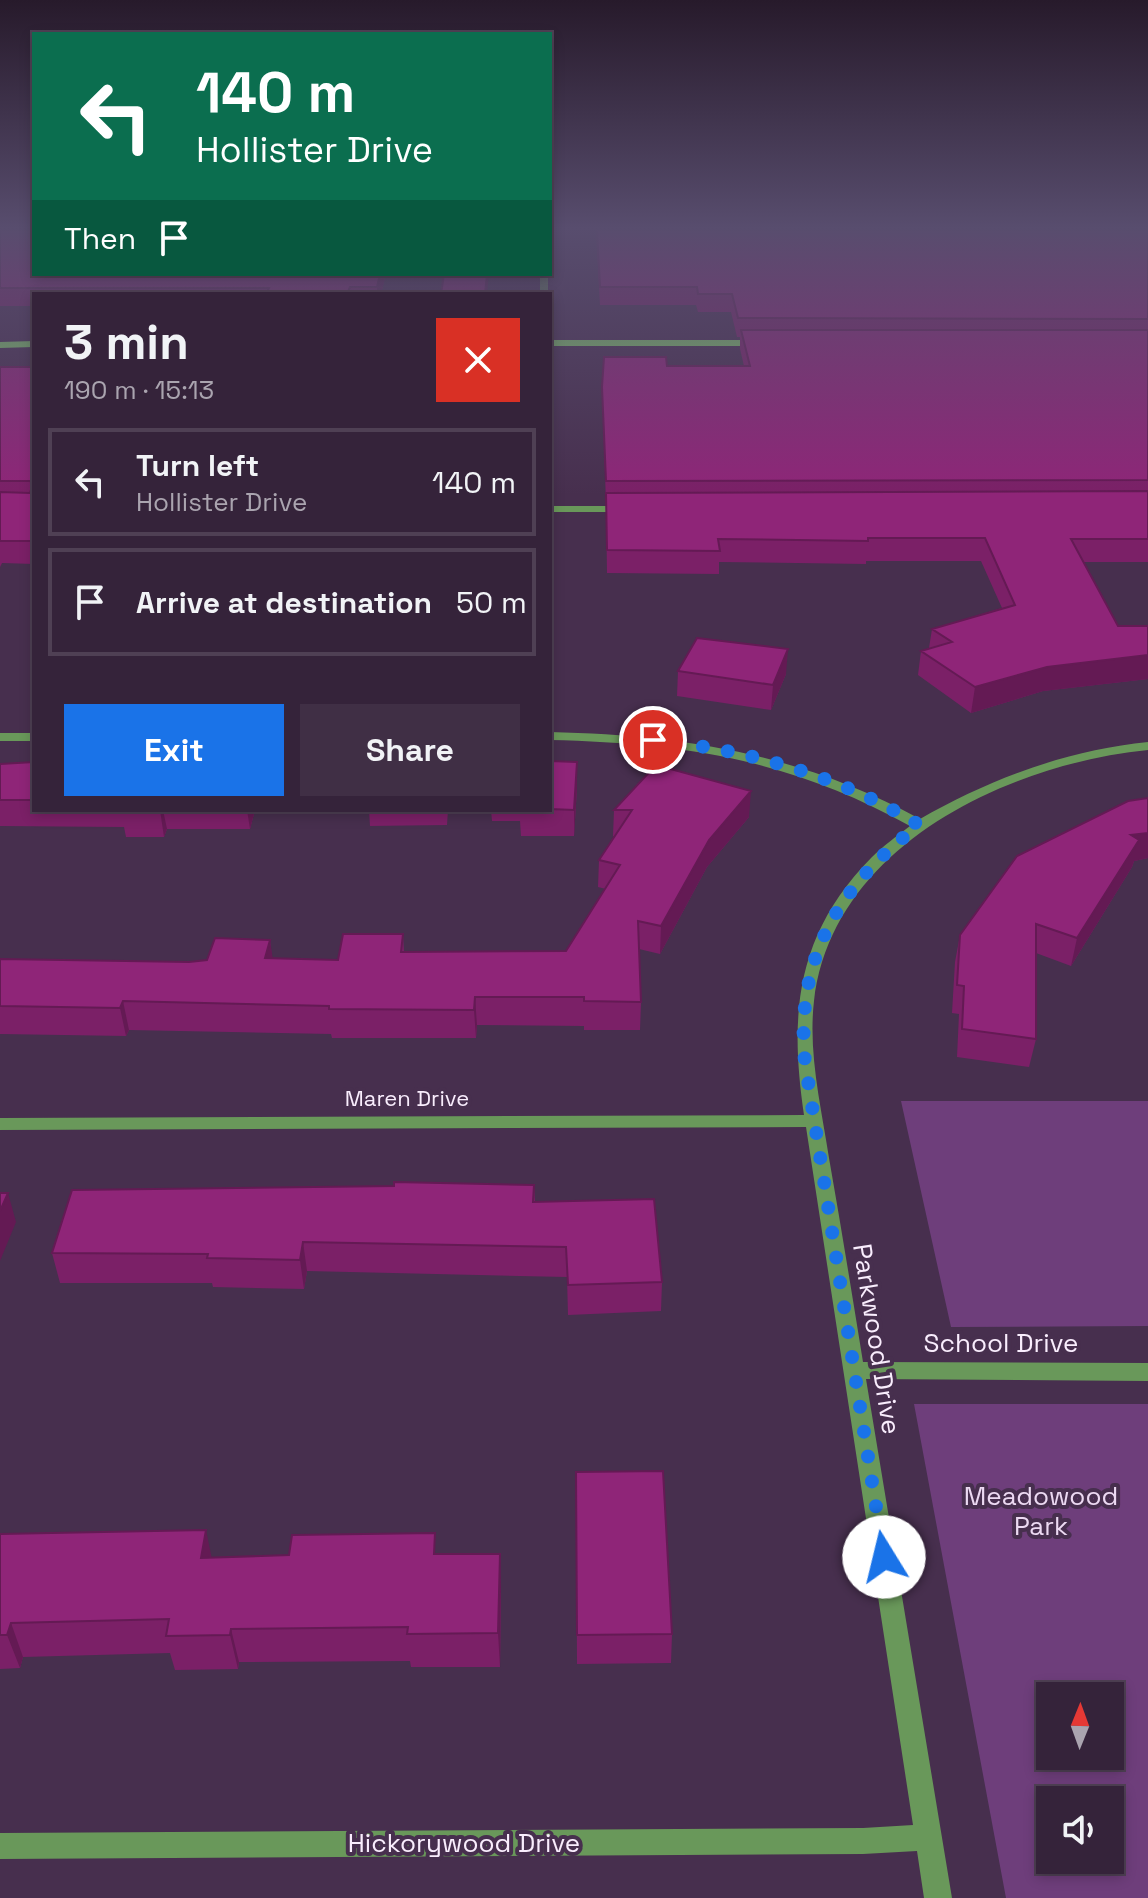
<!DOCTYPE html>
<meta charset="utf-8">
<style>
:root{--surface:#35233a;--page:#402f45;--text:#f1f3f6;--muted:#aaa4af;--line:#4f4054;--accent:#1a73e8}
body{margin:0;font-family:"Space Grotesk",sans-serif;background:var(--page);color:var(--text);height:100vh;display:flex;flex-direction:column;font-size:30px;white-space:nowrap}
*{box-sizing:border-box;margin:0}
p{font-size:26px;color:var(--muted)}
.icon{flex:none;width:44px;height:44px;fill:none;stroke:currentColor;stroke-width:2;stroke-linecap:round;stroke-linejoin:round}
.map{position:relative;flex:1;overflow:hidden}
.sheet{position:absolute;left:32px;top:292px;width:520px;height:520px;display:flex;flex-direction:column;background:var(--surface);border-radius:0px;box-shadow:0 4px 12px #0003,0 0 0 2px var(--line)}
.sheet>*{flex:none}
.guide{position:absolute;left:32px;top:32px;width:520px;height:244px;border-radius:0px;box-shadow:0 4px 12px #0003,0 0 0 2px var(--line);background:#0b6e4f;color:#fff;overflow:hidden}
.needle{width:52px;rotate:1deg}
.buttons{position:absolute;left:1036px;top:1682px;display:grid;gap:16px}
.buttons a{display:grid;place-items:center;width:88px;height:88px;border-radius:0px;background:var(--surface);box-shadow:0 4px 12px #0003,0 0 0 2px var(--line);font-size:40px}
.pin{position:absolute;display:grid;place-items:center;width:68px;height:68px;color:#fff;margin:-34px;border:4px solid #fff;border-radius:50%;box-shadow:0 2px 8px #0007}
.me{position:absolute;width:88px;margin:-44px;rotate:351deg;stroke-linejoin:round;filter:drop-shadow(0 0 6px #0008)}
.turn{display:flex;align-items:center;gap:28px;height:168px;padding:0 32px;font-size:36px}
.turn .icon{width:104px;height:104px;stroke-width:2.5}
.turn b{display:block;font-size:56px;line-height:68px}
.then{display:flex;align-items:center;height:76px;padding:0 32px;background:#0003;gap:16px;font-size:30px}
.round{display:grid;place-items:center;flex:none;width:84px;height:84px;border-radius:0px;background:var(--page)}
.overview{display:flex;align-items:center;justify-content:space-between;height:136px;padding:0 32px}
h1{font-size:48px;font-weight:800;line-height:60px}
.action{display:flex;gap:16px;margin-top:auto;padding:16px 32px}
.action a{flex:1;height:92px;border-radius:0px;background:var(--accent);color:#fff;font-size:32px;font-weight:800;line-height:92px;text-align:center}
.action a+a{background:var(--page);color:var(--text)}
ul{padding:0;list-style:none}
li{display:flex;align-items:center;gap:24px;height:108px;margin:0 16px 12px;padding:0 16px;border:4px solid var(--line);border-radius:0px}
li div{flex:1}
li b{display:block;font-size:30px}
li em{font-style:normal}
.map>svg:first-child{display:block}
.green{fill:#6e3e7b;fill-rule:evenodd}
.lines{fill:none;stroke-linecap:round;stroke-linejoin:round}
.street{fill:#69985a;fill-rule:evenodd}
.secondary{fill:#81cc68;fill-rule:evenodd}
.wall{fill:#7b2067}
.shaded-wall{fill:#641a54}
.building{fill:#8f2578;stroke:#641a54;stroke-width:2}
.route{stroke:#1a73e8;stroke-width:14;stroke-dasharray:0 25.2}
.labels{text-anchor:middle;stroke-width:8;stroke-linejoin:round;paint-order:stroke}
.street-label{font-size:22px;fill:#f9edfd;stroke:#472f4e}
.near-street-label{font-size:26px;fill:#f9edfd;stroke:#472f4e}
.near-park-label{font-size:26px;fill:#ecd9f2;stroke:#472f4e}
</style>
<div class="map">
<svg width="1148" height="1898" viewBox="0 0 1148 1898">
<rect width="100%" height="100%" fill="#472f4e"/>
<path class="green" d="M 901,1101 L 1148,1101 L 1148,1326 L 951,1327 Z
M 914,1404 L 1148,1404 L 1148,1898 L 1006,1898 ZM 1050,1696 L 1110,1696 L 1110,1756 L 1050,1756 ZM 1050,1800 L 1110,1800 L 1110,1860 L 1050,1860 Z"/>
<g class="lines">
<path class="street" d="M 540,274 L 548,274 L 548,294 L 540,294 Z
M 550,506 L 626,506 L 631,509 L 626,512 L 550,512 Z
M 550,732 C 683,735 801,754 920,819 C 990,779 1067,750 1148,742 L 1148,750 C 1009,764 832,845 814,1001 C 808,1053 821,1106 829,1158 C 841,1226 852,1294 863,1362 L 1148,1363 L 1148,1381 L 866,1379 L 952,1898 L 924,1898 L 917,1851 L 863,1854 L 0,1859 L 0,1833 L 863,1828 L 913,1825 L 806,1127 L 0,1130 L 0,1118 L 804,1115 C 789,1013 796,934 872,857 C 883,846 897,836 910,826 C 792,760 684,743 550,740 Z
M 0,733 L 34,733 L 34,741 L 0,741 Z"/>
<path class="secondary" d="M 550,340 L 762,340 L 766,343 L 762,346 L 550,346 Z
M 34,341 L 34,347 L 0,348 L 0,342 Z"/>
</g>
<path class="wall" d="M 0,230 L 386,274 L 381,294 L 34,294 L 34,306 L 0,306 Z
M 596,230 L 1148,230 L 1148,562 L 1083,562 L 1118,626 L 1148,626 L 1148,679 L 1043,691 L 971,713 L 918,675 L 921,651 L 929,648 L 932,629 L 1002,608 L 981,561 L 866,561 L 866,564 L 719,562 L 719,574 L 607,573 L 606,503 L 602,387 L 667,366 L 744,366 L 740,349 L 740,337 L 737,337 L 731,312 L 698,312 L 696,305 L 600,305 Z
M 0,367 L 34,367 L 34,564 L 2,563 L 0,567 Z
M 678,671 L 786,674 L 771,710 L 677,696 Z
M 550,761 L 577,788 L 574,836 L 521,836 L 520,821 L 492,821 L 491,810 L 550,810 Z
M 34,762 L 34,810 L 255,810 L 250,829 L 167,829 L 164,837 L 126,837 L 124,827 L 0,826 L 0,764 Z
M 656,765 L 749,817 L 707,867 L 660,954 L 639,949 L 641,1002 L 640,1030 L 584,1030 L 584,1026 L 477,1025 L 476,1038 L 332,1038 L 331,1034 L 129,1030 L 126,1036 L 0,1034 L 0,959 L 189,962 L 207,960 L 270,940 L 272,958 L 338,960 L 403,934 L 404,952 L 566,951 L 606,889 L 598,887 L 599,860 L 614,836 L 613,836 L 614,810 Z
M 1148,798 L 1148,858 L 1134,861 L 1132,867 L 1071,966 L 1036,953 L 1036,1039 L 1029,1067 L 957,1057 L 959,1014 L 952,1013 L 955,962 L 960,935 Z
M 369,810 L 448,810 L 447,825 L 370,826 Z
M 534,1185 L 535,1202 L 662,1282 L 661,1311 L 568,1315 L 567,1277 L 307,1271 L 304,1289 L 213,1287 L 212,1283 L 60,1283 L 52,1253 Z
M 576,1472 L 672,1634 L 671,1663 L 577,1664 Z
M 0,1534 L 212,1557 L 437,1554 L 501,1588 L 500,1667 L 411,1667 L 410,1661 L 239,1662 L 238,1669 L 175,1670 L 170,1653 L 23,1657 L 20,1668 L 0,1669 Z"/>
<path class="shaded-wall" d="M 380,274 L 386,274 L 381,294 L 377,294 L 377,287 Z
M 487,274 L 489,274 L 487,294 L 485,294 Z
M 788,649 L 786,674 L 771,710 L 773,685 Z
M 1148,655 L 1148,679 L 1043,691 L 971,713 L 975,687 L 1047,667 Z
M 577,762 L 577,788 L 574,836 L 574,810 Z
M 751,791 L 749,817 L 707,867 L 660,954 L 661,926 L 709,840 Z
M 160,810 L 163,810 L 167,829 L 164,837 Z
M 247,810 L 255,810 L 250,829 Z
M 1148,833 L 1148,858 L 1134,861 L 1132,867 L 1071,966 L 1077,938 L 1131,835 Z
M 270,940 L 274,967 L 265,958 Z
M 475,997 L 477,1025 L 476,1038 L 474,1010 Z
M 123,1001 L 129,1030 L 126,1036 L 120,1008 Z
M 8,1193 L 16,1222 L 0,1261 L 0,1211 Z
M 303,1242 L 307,1271 L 304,1289 L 300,1260 Z
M 206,1530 L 213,1564 L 201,1558 Z
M 500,1554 L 501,1588 L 500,1667 L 498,1633 Z
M 11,1623 L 23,1657 L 20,1668 L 7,1635 Z
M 231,1629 L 239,1662 L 238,1669 L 230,1635 Z"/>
<path class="building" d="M 0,230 L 34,230 L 34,274 L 380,274 L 377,287 L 350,287 L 347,294 L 266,294 L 269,288 L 0,288 Z
M 597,230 L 1148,230 L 1148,319 L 738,318 L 732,294 L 698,294 L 697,287 L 600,287 Z
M 444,274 L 487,274 L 485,294 L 441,294 Z
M 741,330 L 1148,330 L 1148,480 L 606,481 L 602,387 L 604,357 L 666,357 L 667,366 L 750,366 Z
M 0,367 L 34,367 L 34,541 L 0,541 L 0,492 L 30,493 L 33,484 L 30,481 L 0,481 Z
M 1148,491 L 1148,539 L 1071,539 L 1118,626 L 1148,626 L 1148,655 L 1047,667 L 975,687 L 921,651 L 952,642 L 932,629 L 1015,605 L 985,538 L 868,538 L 868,541 L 718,539 L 720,551 L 607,550 L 606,493 Z
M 697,638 L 788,649 L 773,685 L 678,671 Z
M 550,761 L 577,762 L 574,810 L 550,809 Z
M 34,762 L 34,800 L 0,800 L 0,764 Z
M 656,765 L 751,791 L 709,840 L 661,926 L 638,921 L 641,1002 L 584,1001 L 584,997 L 475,997 L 474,1010 L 329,1009 L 329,1006 L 123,1001 L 120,1008 L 0,1006 L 0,959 L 189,962 L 207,960 L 215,938 L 270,940 L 265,958 L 338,960 L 343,934 L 403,934 L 401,952 L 566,951 L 620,865 L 599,860 L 632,810 L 614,810 Z
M 1148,798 L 1148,833 L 1131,835 L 1139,840 L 1077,938 L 1036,924 L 1036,1039 L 962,1029 L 964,986 L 957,985 L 960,935 L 1017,856 L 1128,801 Z
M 394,1182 L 534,1185 L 533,1202 L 654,1199 L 662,1282 L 568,1285 L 566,1247 L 303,1242 L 300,1260 L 207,1258 L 208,1254 L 52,1253 L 72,1190 L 394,1186 Z
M 0,1193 L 8,1193 L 0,1211 Z
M 663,1471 L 672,1634 L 577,1635 L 576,1472 Z
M 206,1530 L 201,1558 L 289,1555 L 292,1535 L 435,1533 L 434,1554 L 500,1554 L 498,1633 L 407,1634 L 408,1627 L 231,1629 L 230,1635 L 166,1636 L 169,1619 L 11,1623 L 7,1635 L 0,1635 L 0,1534 Z"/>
<linearGradient id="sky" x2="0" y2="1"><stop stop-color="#271a2b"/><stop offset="0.46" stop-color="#584d6e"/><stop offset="1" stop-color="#584d6e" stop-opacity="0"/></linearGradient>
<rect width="1148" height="495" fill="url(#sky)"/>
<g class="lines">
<path class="route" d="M 653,740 C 745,749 840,776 919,825 C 839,886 795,958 805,1062 L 884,1557"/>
</g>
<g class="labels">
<g class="street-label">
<text x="407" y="1106">Maren Drive</text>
</g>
<g class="near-street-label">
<text transform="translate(877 1339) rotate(81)" y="9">Parkwood Drive</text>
<text x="1001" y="1352">School Drive</text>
<text x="464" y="1852">Hickorywood Drive</text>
</g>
<g class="near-park-label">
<text x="1041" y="1505">Meadowood<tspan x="1041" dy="30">Park</tspan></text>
</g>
</g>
</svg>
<div class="buttons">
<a><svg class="needle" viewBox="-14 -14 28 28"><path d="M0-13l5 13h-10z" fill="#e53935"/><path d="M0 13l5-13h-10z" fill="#aaa4af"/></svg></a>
<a><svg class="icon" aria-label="sound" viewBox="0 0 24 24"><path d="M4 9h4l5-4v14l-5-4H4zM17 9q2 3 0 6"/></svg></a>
</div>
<div class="pin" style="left:653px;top:740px;background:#d93025"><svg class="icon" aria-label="arrive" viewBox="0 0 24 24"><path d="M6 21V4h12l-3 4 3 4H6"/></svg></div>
<svg class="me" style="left:884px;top:1557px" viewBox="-20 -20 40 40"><circle r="19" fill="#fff"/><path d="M0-13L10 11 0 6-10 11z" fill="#1a73e8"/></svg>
<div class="guide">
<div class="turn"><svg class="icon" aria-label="left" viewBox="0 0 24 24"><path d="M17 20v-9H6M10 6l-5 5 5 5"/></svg><div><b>140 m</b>Hollister Drive</div></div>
<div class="then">Then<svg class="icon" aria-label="arrive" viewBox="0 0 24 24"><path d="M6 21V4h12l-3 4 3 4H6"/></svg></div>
</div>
<section class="sheet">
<div class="overview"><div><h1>3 min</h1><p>190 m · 15:13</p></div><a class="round" style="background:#d93025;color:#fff"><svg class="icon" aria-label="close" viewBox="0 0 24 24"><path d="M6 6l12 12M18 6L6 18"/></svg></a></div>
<ul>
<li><svg class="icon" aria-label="left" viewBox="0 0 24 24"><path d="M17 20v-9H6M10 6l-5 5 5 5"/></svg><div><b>Turn left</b><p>Hollister Drive</p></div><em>140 m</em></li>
<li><svg class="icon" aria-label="arrive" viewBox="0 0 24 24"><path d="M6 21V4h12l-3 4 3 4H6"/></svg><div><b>Arrive at destination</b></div><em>50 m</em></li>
</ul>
<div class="action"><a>Exit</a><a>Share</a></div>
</section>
</div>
